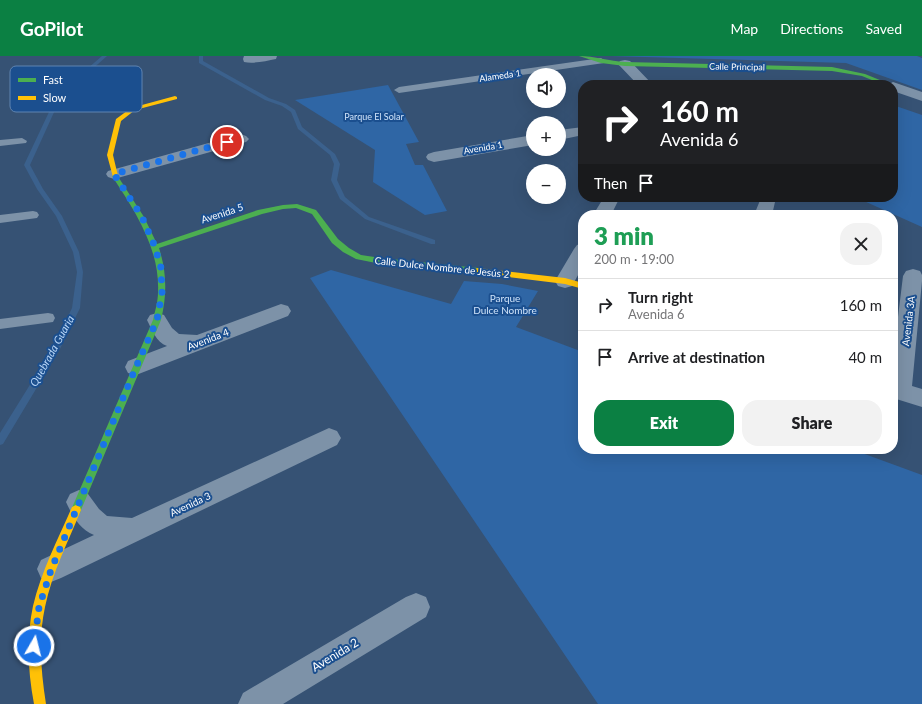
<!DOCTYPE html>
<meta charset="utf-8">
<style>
:root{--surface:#fff;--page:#f2f2f2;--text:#202124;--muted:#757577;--line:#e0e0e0;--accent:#0b8043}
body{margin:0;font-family:Lato,sans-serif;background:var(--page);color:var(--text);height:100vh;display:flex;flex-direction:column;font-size:15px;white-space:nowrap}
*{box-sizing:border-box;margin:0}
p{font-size:13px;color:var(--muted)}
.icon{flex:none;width:22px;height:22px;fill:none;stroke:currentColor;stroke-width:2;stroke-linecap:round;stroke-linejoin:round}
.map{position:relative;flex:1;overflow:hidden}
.details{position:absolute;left:578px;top:154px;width:320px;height:244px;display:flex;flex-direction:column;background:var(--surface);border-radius:16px;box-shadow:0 4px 16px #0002}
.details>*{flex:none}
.guide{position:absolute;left:578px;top:24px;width:320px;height:122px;border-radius:16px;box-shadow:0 4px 16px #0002;background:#202124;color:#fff;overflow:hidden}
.controls{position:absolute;left:526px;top:12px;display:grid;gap:8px}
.controls a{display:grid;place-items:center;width:40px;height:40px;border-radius:50%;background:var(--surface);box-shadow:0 4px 16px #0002;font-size:20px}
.pin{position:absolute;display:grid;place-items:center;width:34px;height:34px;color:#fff;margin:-17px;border:2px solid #fff;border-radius:50%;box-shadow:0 1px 4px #0007}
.me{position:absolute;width:44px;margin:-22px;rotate:8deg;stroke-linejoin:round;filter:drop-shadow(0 0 3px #0008)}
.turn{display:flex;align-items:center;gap:14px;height:84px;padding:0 16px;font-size:18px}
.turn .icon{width:52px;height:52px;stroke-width:2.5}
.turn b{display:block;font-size:28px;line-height:34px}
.then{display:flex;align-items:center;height:38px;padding:0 16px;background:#0003;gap:8px;font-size:15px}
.round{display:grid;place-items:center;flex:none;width:42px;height:42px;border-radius:16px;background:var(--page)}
.overview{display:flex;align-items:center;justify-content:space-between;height:68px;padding:0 16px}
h1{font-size:24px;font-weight:800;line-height:30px;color:#1e9e55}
.action{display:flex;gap:8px;margin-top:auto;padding:8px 16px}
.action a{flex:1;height:46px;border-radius:16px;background:var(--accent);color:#fff;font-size:16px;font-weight:800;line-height:46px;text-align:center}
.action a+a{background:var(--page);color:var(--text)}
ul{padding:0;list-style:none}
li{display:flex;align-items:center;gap:12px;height:52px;padding:0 16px;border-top:1px solid var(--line)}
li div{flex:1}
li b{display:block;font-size:15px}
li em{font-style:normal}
header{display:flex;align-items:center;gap:24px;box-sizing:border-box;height:56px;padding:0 20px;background:var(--accent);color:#fff}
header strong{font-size:19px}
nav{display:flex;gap:22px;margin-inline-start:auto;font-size:14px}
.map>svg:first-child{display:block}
.green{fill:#2f66a5}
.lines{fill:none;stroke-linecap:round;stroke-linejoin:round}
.stream{fill:#3b618d;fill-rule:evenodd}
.lane{fill:#7d92a8;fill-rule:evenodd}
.street{fill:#7d92a8;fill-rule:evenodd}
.fast{fill:#4caf50;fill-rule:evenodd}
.slow{fill:#ffc107;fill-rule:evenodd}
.route{stroke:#1a73e8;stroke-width:7;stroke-dasharray:0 12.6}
.labels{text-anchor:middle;stroke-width:4;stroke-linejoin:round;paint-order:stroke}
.far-street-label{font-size:9px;fill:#fff;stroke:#1b4f8f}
.far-park-label{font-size:9px;fill:#cfe3fa;stroke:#1b4f8f}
.street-label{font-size:10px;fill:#fff;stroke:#1b4f8f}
.park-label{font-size:10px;fill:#cfe3fa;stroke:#1b4f8f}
.water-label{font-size:11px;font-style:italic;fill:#b5d3f5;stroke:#1b4f8f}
.near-street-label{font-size:12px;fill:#fff;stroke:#1b4f8f}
.key{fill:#1b4f8f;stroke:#5f84b1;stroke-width:1}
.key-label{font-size:11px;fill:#fff}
</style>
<header>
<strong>GoPilot</strong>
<nav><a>Map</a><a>Directions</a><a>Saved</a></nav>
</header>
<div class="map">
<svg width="922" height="648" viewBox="0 0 922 648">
<rect width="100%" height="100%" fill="#365274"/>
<path class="green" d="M 610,0 L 917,0 L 922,2 L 922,34 L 846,7 Z
M 388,29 L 419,86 L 406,88 L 415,109 L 423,109 L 447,155 L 425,159 L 373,126 L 375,94 L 295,44 Z
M 893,49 L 922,59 L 922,171 L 855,141 L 893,141 Z
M 331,214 L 451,248 L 464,225 L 502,228 L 538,235 L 516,271 L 583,296 L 583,393 L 851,393 L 922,419 L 922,648 L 598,648 L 310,222 Z"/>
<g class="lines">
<path class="stream" d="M 102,0 L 107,0 L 61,41 L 30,109 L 43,133 L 62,160 L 79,196 L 83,216 L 80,252 L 60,293 L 3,388 L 0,389 L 0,377 L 54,290 L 72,252 L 77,216 L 73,196 L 56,160 L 37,133 L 24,109 L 57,39 Z
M 199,0 L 203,0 L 203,5 L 269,42 L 286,48 L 295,54 L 302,71 L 335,98 L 340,108 L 337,124 L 345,141 L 369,161 L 435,184 L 435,188 L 431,188 L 365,163 L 340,143 L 331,124 L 334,108 L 330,99 L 298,73 L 291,56 L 282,50 L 265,44 L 199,7 Z"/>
<path class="lane" d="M 601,2 L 605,5 L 604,7 L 399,37 L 394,34 L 399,31 Z
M 22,82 L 27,85 L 26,87 L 0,90 L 0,84 Z
M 33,155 L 37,156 L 39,159 L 37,162 L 0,167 L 0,159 Z
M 48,257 L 53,258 L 55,262 L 53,266 L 0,273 L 0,263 Z"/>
<path class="street" d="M 244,0 L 277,0 L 276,3 C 266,5 254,8 244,6 L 243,3 Z
M 625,4 L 630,5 L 653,29 L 638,29 L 618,8 L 620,5 Z
M 893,26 L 922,36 L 922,45 L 893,35 L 893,29 L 887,29 Z
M 583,71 L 583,79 L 559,84 L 559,74 Z
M 241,78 L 246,80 L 249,83 L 246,86 L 114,123 L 108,121 L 106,118 L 108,115 Z
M 533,79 L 533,89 L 434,106 L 428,104 L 426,101 L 428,98 L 434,96 Z
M 604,141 L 616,141 L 618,145 L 611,159 L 593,159 Z
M 768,141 L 773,142 L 775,146 L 772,159 L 754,159 L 761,142 Z
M 583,187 L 583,210 L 572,230 L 565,232 L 558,230 L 555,225 L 574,193 L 577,189 Z
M 913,213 L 920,215 L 922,219 L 922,225 L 912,330 L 922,333 L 922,351 L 893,342 L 893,302 L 903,220 L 906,215 Z
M 281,248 L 288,250 L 291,255 L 288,260 L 136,319 L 128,317 L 125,311 L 128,305 L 167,290 C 156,286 152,274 147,264 L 150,259 L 157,257 L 164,259 L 172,272 L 179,278 L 197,279 Z
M 329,372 L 337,375 L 341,382 L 337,389 L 61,522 L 51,526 L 41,522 L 37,513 L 41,504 L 94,479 C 80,474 72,459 66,446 L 70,438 L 79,434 L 88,438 L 99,453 L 107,460 L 132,462 Z
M 416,537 L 426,541 L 430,551 L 426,561 L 283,648 L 238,648 L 243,637 L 406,541 Z"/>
<path class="fast" d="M 579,0 C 594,0 610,5 625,6 L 832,11 L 865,18 L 892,29 L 884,29 L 862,20 L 832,15 L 625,10 L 601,7 Z
M 115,118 L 117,119 L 144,161 L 157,188 L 258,154 L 283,149 L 297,148 L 316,154 L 338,183 L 349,192 L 361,199 L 381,202 L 478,212 L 482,215 L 478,218 L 381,208 L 356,203 L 343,196 L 332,187 L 312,158 L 296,152 L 283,153 L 262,158 L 159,192 C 167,217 167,239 161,264 L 81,454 L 80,457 L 76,459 L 72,457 L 71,454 L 153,264 C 155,255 158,246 158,236 C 160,193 135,155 112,120 Z"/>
<path class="slow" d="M 175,40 L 177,41 L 177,43 L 135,54 L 121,65 L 113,99 L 118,120 L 115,122 L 113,121 L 107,99 L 116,63 L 131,52 Z
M 478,212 L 565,222 L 583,227 L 583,233 L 565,228 L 475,217 L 474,215 L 475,213 Z
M 76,449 L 80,451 L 81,454 C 68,486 52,517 45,551 C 38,583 41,616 46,648 L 34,648 C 28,616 26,583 33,550 C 41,516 58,483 72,451 Z"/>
</g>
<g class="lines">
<path class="route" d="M 34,590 L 39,551 L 51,514 L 136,311 L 157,264 L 162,237 L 161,212 L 155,191 L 142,161 L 114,118 L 227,86"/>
</g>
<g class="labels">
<g class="far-street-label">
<text transform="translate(737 11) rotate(1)" y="3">Calle Principal</text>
<text transform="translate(500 20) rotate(-8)" y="3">Alameda 1</text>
<text transform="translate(483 92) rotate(-10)" y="3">Avenida 1</text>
</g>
<g class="far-park-label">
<text x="374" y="64">Parque El Solar</text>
</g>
<g class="street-label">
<text transform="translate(222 157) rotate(-18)" y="4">Avenida 5</text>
<text transform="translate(442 211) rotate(6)" y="4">Calle Dulce Nombre de Jesús 2</text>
<text transform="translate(908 265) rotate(-83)" y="4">Avenida 3A</text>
<text transform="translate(208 283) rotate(-21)" y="4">Avenida 4</text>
<text transform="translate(190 448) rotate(-25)" y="4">Avenida 3</text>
</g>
<g class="park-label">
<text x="505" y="246">Parque<tspan x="505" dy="12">Dulce Nombre</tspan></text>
</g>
<g class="water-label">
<text transform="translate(52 295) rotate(-61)" y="4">Quebrada Guaria</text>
</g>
<g class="near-street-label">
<text transform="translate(335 599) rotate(-31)" y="4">Avenida 2</text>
</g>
</g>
<rect x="10" y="10" width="132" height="46" rx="6" class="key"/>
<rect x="18" y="22" width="18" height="4" fill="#4caf50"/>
<rect x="18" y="40" width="18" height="4" fill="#ffc107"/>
<g class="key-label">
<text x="43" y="28">Fast</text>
<text x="43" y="46">Slow</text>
</g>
</svg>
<div class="controls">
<a><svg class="icon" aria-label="sound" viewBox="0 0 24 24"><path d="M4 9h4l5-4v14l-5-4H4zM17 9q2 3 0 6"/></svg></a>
<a>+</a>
<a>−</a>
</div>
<div class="pin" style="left:227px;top:86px;background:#d93025"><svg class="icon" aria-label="arrive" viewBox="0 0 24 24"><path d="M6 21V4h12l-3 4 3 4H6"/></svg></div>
<svg class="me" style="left:34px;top:590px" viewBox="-20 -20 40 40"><circle r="17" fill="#1a73e8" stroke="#fff" stroke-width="3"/><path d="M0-11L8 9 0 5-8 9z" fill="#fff"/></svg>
<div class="guide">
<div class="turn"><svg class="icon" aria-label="right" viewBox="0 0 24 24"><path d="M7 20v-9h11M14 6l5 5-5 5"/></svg><div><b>160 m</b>Avenida 6</div></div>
<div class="then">Then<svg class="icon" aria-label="arrive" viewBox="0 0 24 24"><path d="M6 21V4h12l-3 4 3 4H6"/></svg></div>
</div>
<section class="details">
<div class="overview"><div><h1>3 min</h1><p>200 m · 19:00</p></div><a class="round"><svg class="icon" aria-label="close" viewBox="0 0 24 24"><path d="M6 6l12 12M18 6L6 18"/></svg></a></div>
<ul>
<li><svg class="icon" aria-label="right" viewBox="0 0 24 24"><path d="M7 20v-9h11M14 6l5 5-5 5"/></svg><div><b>Turn right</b><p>Avenida 6</p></div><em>160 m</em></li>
<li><svg class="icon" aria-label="arrive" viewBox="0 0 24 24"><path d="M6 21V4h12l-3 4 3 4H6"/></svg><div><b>Arrive at destination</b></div><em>40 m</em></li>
</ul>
<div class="action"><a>Exit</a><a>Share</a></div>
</section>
</div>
